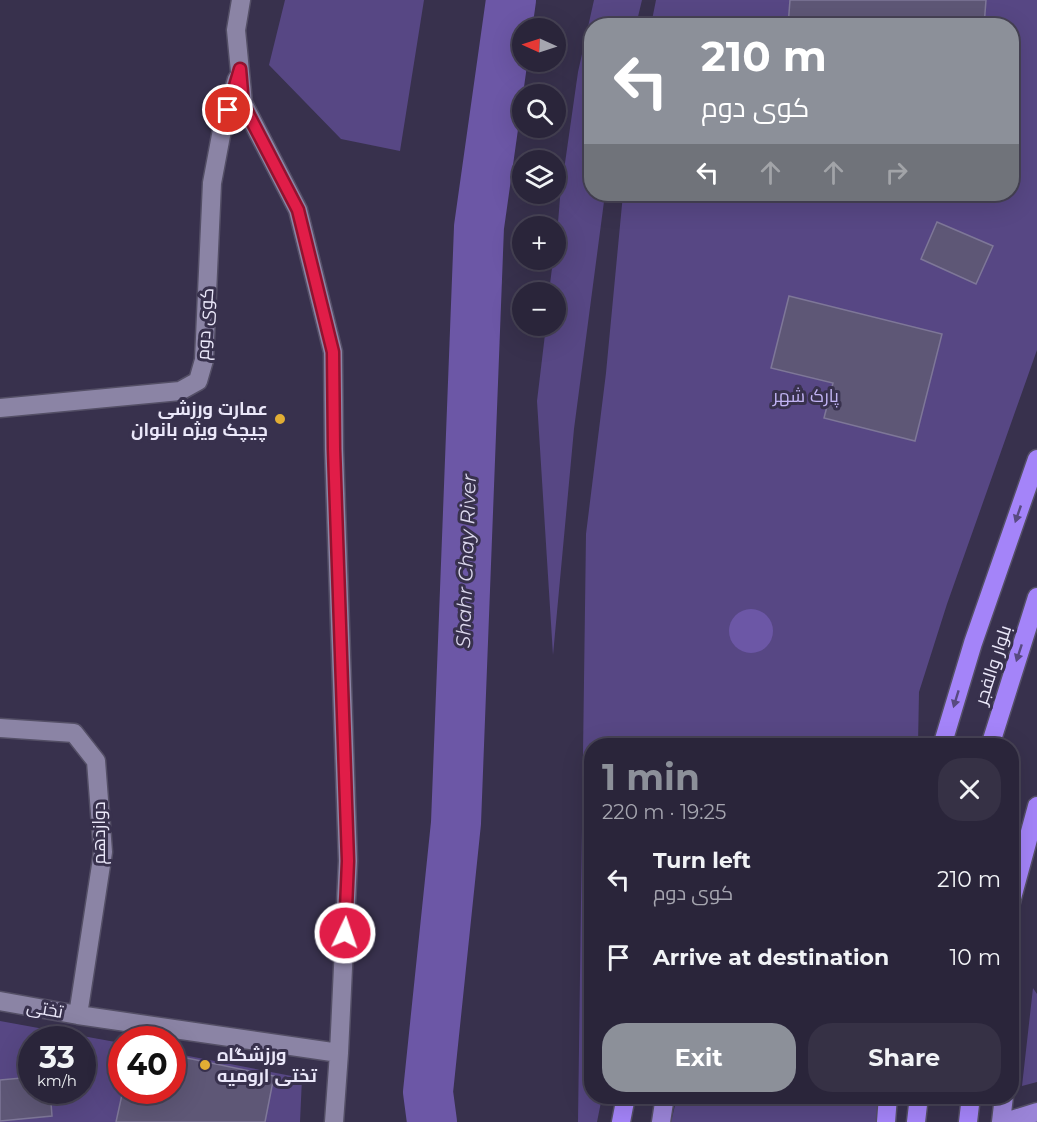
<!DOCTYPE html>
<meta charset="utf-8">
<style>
:root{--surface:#2a253a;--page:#363145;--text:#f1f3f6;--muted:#a5a5af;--line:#464254;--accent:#8c9099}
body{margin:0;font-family:Montserrat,Cairo,sans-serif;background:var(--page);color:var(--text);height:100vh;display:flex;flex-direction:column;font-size:22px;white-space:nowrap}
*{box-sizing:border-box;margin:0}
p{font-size:20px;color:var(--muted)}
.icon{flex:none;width:33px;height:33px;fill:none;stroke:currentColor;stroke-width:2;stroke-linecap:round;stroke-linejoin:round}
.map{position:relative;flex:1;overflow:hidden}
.side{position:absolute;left:584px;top:738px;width:435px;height:366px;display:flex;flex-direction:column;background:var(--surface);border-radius:24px;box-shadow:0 6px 24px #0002,0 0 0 2px var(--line)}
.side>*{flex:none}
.guide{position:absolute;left:584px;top:18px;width:435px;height:183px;border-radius:24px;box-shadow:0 6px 24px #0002,0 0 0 2px var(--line);background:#8c9099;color:#fff;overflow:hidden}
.needle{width:39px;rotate:273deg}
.controls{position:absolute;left:512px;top:18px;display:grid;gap:12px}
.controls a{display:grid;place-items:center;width:54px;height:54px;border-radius:50%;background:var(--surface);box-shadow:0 6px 24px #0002,0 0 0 2px var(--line);font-size:30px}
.speed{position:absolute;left:18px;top:1026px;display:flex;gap:12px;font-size:30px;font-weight:700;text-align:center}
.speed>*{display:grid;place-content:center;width:78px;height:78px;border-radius:50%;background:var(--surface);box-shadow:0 6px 24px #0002,0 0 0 2px var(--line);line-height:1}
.speed small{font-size:15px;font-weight:400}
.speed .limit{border:9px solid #d22;background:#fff;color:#111}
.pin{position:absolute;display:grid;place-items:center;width:51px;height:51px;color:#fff;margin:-26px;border:3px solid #fff;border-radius:50%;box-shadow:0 2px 6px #0007}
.me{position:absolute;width:66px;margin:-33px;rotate:3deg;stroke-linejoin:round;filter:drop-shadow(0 0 4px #0008)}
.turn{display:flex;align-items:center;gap:21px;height:126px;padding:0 18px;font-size:27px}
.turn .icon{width:78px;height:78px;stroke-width:2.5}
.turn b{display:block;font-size:42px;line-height:51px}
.lanes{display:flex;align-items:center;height:57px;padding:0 18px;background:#0003;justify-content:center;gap:30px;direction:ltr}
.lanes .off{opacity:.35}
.round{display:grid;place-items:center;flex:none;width:63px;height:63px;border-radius:24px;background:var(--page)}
.overview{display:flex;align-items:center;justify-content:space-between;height:102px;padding:0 18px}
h1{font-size:36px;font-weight:700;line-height:45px;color:var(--accent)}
.cta{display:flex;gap:12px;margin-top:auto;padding:12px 18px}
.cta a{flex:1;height:69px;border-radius:24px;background:var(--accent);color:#fff;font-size:24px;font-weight:700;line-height:69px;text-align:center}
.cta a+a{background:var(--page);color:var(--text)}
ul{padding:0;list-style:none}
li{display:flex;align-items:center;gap:18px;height:78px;padding:0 18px}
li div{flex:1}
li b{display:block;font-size:22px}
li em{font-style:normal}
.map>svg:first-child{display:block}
.green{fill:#574784;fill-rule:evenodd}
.water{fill:#6c57a6}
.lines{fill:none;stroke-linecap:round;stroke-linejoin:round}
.river{stroke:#6c57a6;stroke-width:50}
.building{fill:#5e5776;stroke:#7e7798;stroke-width:1.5}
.minor-casing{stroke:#544f66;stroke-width:21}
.major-casing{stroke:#544f66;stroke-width:21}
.highway-casing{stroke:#544f66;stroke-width:21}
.minor{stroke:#8b84a5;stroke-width:18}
.major{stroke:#9a84d7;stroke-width:18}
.highway{stroke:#a484f9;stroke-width:18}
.oneway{fill:#584a81}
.route-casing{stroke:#92132f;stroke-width:15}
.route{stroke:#e11d48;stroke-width:10}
.poi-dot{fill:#e2ae34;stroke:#38314d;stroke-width:2}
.labels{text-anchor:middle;stroke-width:6;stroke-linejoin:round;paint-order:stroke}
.street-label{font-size:18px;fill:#eae7f9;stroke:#38314d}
.park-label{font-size:18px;fill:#c1b3f3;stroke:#38314d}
.poi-label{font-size:18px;font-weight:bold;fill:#eae7f9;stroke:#38314d;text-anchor:end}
.water-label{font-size:20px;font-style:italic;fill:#dbd7ed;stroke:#38314d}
</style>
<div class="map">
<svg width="1037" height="1122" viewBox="0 0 1037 1122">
<rect width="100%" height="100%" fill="#38314d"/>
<path class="green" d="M 285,0 L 424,0 L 400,151 L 341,139 L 269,65 Z
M 594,0 L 642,0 L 636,25 L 591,26 L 591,194 L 605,194 L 574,429 L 553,655 L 537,401 L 546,326 L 555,326 L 555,292 L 549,292 L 553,260 L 555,260 L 560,198 L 578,72 Z
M 656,0 L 1037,0 L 1037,350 L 947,604 L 919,692 L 918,745 L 591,746 L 591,1096 L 602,1097 L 597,1122 L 578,1122 L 586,534 L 606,373 L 623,194 L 1011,194 L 1011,26 L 651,25 Z
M 1033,988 L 1037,994 L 1037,1082 L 1022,1086 Z
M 0,1021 L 121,1043 L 122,1090 L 172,1090 L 173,1053 L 302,1078 L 300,1122 L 0,1122 ZM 32,1040 L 82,1040 L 82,1090 L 32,1090 Z
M 677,1097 L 879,1097 L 877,1122 L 671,1122 Z"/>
<path class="water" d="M729 631a22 22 0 1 1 44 0a22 22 0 1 1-44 0Z"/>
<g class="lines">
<path class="river" d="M 432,1122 L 428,1092 L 456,823 L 479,227 L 511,0"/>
</g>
<path class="building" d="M 790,0 L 986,0 L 984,26 L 788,26 Z
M 937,222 L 993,246 L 976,284 L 921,259 Z
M 789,296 L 942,334 L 915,441 L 824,418 L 833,383 L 771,368 Z
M 172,1055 L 274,1076 L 265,1122 L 116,1122 L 123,1090 L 172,1090 Z
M 32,1077 L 32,1090 L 50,1090 L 52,1116 L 0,1121 L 0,1080 Z"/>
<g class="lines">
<g class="minor-casing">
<path id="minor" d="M 241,0 L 236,30 L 243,103 L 298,210 L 333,352 L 334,449 L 348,861 L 339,1053 L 334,1122
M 0,408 L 180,391 L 198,381 L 204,360 L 212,183 L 222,130 L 237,79
M 0,728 L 74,733 L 96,761 L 103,852 L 78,1015
M 0,1001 L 78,1015 L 339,1053"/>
</g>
<g class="major-casing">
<path id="major" d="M 661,1122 L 665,1096
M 1001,1122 L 1004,1096
M 1005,1122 L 1037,1112"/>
</g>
<g class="highway-casing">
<path id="highway" d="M 942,746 L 973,643 L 1037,459
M 990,746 L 1037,597
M 1011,902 L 1037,806
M 621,1122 L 626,1096
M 886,1122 L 888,1096
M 916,1122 L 919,1096
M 968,1122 L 971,1096"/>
</g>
<use href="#minor" class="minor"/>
<use href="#major" class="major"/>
<use href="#highway" class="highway"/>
</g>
<defs><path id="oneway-solid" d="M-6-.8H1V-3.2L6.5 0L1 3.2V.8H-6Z" transform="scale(1.5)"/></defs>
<g class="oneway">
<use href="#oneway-solid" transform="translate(1018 514) rotate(109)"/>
<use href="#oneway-solid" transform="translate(1019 653) rotate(108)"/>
<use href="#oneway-solid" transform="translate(956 699) rotate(107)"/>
</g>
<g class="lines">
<g class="route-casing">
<path id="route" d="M 228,110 L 240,69 L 243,104 L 298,210 L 333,352 L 334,449 L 348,861 L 345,933"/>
</g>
<use href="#route" class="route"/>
</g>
<g class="poi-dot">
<circle cx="280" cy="419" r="6"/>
<circle cx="205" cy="1065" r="6"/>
</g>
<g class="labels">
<g class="street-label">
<text transform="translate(205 324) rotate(-86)" y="6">کوی دوم</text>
<text transform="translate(993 665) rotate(-72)" y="6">بلوار والفجر</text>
<text transform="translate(99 833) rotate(-90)" y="6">دوازدهم</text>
<text transform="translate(45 1009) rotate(10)" y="6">تختی</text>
</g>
<g class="park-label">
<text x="806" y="402">پارک شهر</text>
</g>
<g class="poi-label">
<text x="268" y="415">عمارت ورزشی<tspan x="268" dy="21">چیچک ویژه بانوان</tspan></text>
<text x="217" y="1061" text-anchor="start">ورزشگاه<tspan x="217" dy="21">تختی ارومیه</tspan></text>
</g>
<g class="water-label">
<text transform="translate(466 561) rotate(-88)" y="7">Shahr Chay River</text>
</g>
</g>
</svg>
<div class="controls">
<a><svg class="needle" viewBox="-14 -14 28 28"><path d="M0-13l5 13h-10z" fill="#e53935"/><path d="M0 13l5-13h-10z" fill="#a5a5af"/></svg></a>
<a><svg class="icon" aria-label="search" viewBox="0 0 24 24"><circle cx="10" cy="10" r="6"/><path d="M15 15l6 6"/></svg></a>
<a><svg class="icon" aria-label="layers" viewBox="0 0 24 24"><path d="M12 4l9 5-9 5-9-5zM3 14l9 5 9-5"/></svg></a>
<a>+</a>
<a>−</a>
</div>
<div class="speed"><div>33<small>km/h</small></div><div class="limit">40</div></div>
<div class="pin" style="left:228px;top:110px;background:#d93025"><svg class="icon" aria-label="arrive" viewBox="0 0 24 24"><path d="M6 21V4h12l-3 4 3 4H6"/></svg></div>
<svg class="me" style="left:345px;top:933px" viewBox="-20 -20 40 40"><circle r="17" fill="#e11d48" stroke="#fff" stroke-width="3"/><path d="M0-11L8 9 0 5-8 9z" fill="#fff"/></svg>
<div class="guide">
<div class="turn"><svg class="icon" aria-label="left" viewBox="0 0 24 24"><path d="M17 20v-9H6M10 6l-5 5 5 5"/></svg><div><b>210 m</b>کوی دوم</div></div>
<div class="lanes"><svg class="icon" aria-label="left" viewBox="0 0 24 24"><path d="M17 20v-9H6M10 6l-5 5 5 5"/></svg><svg class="icon off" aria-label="ahead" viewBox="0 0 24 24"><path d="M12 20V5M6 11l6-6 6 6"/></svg><svg class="icon off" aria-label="ahead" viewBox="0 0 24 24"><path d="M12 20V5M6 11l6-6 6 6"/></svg><svg class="icon off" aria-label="right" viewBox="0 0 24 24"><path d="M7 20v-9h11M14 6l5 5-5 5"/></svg></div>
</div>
<section class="side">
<div class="overview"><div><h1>1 min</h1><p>220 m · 19:25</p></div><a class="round"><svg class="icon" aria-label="close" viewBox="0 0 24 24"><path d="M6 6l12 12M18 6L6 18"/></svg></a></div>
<ul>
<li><svg class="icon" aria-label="left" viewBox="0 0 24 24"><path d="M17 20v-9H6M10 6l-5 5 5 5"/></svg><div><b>Turn left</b><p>کوی دوم</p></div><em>210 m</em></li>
<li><svg class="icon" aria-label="arrive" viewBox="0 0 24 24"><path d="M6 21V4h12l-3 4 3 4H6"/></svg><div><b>Arrive at destination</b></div><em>10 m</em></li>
</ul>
<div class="cta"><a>Exit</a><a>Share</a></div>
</section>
</div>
